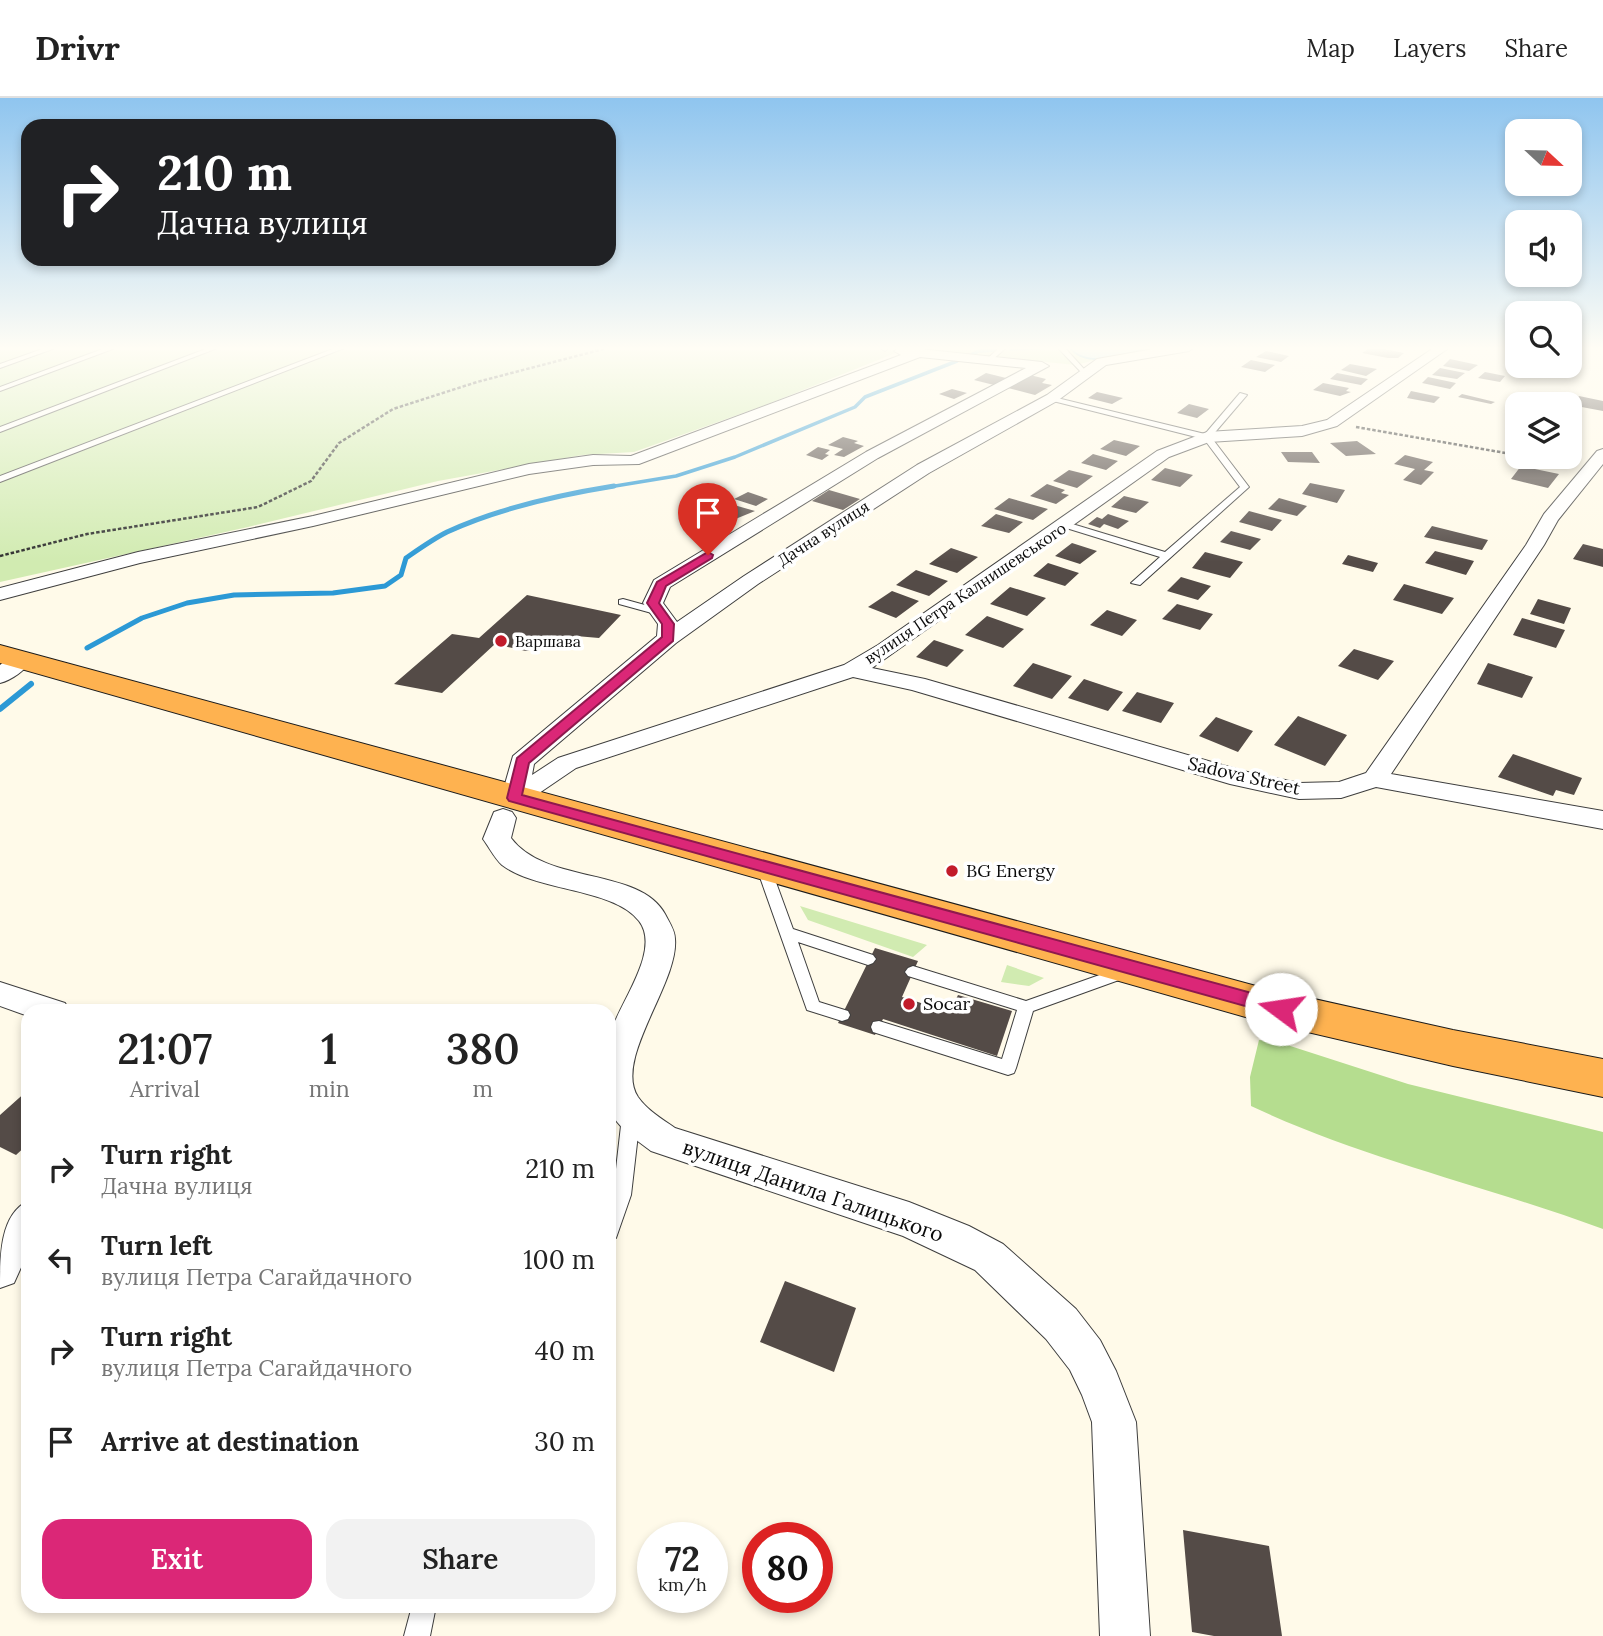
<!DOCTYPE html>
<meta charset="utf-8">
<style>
:root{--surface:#fff;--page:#f2f2f2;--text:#222;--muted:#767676;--line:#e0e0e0;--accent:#db2777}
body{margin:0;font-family:Lora,serif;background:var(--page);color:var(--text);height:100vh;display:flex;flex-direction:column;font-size:26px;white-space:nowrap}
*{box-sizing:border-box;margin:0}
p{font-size:23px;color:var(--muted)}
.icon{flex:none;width:38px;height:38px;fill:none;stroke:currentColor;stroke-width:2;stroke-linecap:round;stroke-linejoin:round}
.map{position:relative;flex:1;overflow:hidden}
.sheet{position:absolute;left:21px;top:906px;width:595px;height:609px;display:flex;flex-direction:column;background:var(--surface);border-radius:21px;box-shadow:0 4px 10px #0003}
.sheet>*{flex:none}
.guide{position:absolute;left:21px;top:21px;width:595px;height:147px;border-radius:21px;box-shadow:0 4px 10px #0003;background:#202124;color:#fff;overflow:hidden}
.needle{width:46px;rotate:112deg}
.tools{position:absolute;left:1505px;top:21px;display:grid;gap:14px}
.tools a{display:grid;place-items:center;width:77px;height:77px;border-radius:14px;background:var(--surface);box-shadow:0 4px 10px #0003;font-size:35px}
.speed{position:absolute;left:637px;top:1424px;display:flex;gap:14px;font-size:35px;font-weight:700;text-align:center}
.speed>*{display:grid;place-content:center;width:91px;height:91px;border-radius:50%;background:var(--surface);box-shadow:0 4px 10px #0003;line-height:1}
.speed small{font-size:18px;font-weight:400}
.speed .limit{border:10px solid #d22;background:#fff;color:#111}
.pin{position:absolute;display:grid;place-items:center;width:60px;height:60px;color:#fff;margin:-72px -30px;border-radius:50% 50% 50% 0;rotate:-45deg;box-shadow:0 0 7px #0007}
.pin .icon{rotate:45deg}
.me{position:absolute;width:77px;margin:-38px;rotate:284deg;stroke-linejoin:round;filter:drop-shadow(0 0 5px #0008)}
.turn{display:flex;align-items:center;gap:24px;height:147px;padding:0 21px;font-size:32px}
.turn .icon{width:91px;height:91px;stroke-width:2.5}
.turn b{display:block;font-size:49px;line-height:60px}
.eta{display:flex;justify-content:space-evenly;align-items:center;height:119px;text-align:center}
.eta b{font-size:42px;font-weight:600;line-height:49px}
.cta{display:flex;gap:14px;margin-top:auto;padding:14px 21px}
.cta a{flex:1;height:80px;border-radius:21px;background:var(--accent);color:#fff;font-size:28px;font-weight:600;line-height:80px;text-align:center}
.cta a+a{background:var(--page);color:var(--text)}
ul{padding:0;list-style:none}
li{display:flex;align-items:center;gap:21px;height:91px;padding:0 21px}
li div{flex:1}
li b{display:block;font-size:26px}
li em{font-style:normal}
header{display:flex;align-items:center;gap:42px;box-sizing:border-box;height:98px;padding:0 35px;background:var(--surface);border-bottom:2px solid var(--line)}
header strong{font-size:33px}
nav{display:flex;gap:38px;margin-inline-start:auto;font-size:24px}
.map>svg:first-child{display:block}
.green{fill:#d1ebb1}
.forest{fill:#b5dd8f}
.water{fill:#aadffa;stroke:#2c99d5;stroke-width:2}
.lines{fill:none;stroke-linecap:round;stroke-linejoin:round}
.stream-far2{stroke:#2c99d5;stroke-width:3.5}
.stream-far1{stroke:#2c99d5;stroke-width:5}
.stream{stroke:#2c99d5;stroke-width:6}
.building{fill:#544b47}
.service-casing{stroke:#3e3e3e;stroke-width:2}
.minor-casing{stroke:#3e3e3e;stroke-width:2}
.trunk-casing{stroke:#1c1c1c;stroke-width:2}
.path{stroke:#2d2d2d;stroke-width:2.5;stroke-dasharray:3.5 2;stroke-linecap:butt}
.service{fill:#fff;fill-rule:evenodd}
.minor{fill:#fff;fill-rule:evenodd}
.trunk{fill:#feb250;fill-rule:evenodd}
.route{fill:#db2777;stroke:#8e194d;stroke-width:2}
.poi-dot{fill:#c21b2a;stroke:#fff;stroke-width:2.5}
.labels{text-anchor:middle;stroke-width:7;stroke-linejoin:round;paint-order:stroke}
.far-street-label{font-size:16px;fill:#0b0b0b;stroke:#fff}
.far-poi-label{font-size:16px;fill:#0b0b0b;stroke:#fff;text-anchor:start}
.street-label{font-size:18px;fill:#0b0b0b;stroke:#fff}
.poi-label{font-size:18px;fill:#0b0b0b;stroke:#fff;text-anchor:start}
.near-street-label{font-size:21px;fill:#0b0b0b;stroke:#fff}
</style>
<header>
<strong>Drivr</strong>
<nav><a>Map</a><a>Layers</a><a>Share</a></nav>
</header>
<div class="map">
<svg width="1603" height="1538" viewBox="0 0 1603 1538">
<rect width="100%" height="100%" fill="#fffae9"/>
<path class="green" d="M 0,249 L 1145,249 L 1076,267 L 908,250 L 768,306 L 634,354 L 582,357 L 438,383 L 248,429 L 0,484 Z
M 800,808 L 927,847 L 913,859 L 808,822 Z
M 1007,867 L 1044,880 L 1029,888 L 1001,884 Z"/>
<path class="forest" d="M 1259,942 L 1281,945 L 1408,986 L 1603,1034 L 1603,1131 C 1487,1088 1363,1061 1251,1008 L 1250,979 Z"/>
<path class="water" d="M 1069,249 L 1152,249 C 1128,255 1088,273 1069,249 Z"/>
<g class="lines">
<path class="stream-far2" d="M 1011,251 L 1054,249
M 966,259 L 979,253 L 996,252
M 603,390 L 676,378 L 735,359 L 855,309 L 865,299 L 957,263"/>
<path class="stream-far1" d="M 87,550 L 142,520 L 187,505 L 234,497 L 333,495 L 385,488 L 401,477 L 406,460 C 419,451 433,441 447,434 C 499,410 558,397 614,388"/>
<path class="stream" d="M 0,611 L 31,586"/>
</g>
<path class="building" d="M 1371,249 L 1374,249 L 1404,255 L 1398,260 L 1388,260 L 1362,255 Z
M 1266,253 L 1289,258 L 1281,264 L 1256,259 Z
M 1450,261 L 1478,267 L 1469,273 L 1443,268 Z
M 1251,262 L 1275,267 L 1265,274 L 1241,269 Z
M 1350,266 L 1377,271 L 1366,278 L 1341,272 Z
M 1440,270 L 1465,275 L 1457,281 L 1432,277 Z
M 1485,274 L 1505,278 L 1500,284 L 1478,280 Z
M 986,275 L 1006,280 L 994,287 L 974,282 Z
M 1337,275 L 1368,281 L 1361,287 L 1330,281 Z
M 1030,277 L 1046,281 L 1042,285 L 1052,287 L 1035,297 L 1008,290 Z
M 1428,279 L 1456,285 L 1450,291 L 1422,285 Z
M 1323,285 L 1349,290 L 1346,293 L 1351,294 L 1340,298 L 1313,292 Z
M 952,291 L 967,295 L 954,301 L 939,296 Z
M 1411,293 L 1440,299 L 1434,305 L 1407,300 Z
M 1097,294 L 1123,300 L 1112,306 L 1088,300 Z
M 1462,296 L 1495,304 L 1491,306 L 1458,299 Z
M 1579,298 L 1603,303 L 1603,313 L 1571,307 Z
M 1189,306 L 1209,311 L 1197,320 L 1177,315 Z
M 843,339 L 858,343 L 854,345 L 864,348 L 844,359 L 834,357 L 843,351 L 828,347 Z
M 1114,342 L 1140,348 L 1126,358 L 1100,351 Z
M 1357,343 L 1376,356 L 1346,358 L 1330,345 Z
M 818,349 L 830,352 L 825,356 L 829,357 L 822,362 L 806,357 Z
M 1281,354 L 1312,354 L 1320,365 L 1288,364 Z
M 1093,356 L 1118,363 L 1106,372 L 1081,365 Z
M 1405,357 L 1433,364 L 1424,372 L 1434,374 L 1421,387 L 1403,382 L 1415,371 L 1394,366 Z
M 1521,368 L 1559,376 L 1548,390 L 1511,381 Z
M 1165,370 L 1193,377 L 1180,389 L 1151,382 Z
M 1069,372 L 1093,378 L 1077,390 L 1053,383 Z
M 1310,385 L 1345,392 L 1337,405 L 1302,396 Z
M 1047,386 L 1065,392 L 1061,395 L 1069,397 L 1056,406 L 1030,398 Z
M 829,392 L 860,401 L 843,412 L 812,403 Z
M 748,394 L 768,401 L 756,408 L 734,401 Z
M 1124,398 L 1149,404 L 1136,415 L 1111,409 Z
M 1009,400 L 1048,411 L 1033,422 L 994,411 Z
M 1279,400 L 1307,408 L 1297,418 L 1268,411 Z
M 727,405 L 755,413 L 733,422 L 709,415 Z
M 1249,413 L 1282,422 L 1272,433 L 1239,424 Z
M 996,416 L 1023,424 L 1009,435 L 981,428 Z
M 1108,416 L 1129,423 L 1118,431 L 1104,426 L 1100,430 L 1088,426 L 1097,419 L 1102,421 Z
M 1432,428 L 1488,442 L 1482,452 L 1424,439 Z
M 1231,433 L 1261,441 L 1250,452 L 1220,444 Z
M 1072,445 L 1097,453 L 1080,466 L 1055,458 Z
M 1583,446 L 1603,451 L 1603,469 L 1573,461 Z
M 951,450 L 978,459 L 957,475 L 929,466 Z
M 1435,453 L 1474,463 L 1466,477 L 1425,465 Z
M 1205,454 L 1243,464 L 1230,480 L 1192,470 Z
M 1348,457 L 1378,465 L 1373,474 L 1342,466 Z
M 1048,465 L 1079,475 L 1065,488 L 1033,478 Z
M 916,472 L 948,483 L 929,498 L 896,487 Z
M 1181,479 L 1211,488 L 1198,502 L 1167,493 Z
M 1404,486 L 1454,500 L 1442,516 L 1393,502 Z
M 1010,489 L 1046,500 L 1027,518 L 990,506 Z
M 892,493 L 919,503 L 896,520 L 868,509 Z
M 527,497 L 621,517 L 599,540 L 576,538 L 526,553 L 495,546 L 442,595 L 394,586 L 452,536 L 479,540 Z
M 1538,501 L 1571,510 L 1564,526 L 1530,516 Z
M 1177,506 L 1213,516 L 1200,532 L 1162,521 Z
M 1107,512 L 1137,522 L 1122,538 L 1090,527 Z
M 987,518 L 1024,531 L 1003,550 L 965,537 Z
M 1522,520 L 1565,532 L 1556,550 L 1513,537 Z
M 934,542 L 964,552 L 947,569 L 916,559 Z
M 1354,551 L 1394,563 L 1378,582 L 1338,568 Z
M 1033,565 L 1072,578 L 1052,601 L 1013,588 Z
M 1488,565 L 1533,579 L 1522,600 L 1477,586 Z
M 1084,581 L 1123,594 L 1108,613 L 1068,600 Z
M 1137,594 L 1174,605 L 1161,625 L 1122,613 Z
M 1298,618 L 1347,637 L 1325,668 L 1274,647 Z
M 1216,619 L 1253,633 L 1238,654 L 1199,638 Z
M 1513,656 L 1582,680 L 1574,697 L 1556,692 L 1553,698 L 1498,679 Z
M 875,850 L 918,863 L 902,899 L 950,914 L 958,897 L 1012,913 L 997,958 L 883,921 L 875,937 L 838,925 Z
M 28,992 L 28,1046 L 16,1057 L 0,1049 L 0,1017 Z
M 785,1183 L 856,1210 L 834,1274 L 760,1244 Z
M 1183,1432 L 1269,1448 L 1282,1538 L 1214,1538 L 1192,1534 Z"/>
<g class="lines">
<g class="service-casing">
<path id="service" d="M 48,249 L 58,249 L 0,270 L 0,266 Z
M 108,249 L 118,249 L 0,293 L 0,289 Z
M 211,249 L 220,249 L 0,334 L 0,329 Z
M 338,249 L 347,249 L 0,384 L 0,378 Z
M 883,249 L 889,249 L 885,253 L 882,251 Z
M 1000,249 L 1007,249 L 991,263 L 987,263 L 987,261 Z
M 1057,249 L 1064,249 L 1084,271 L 1084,273 L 1080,273 Z
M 1240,295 L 1247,297 L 1211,339 L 1249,389 L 1140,487 L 1131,485 L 1160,459 L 1063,429 L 1063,425 L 1069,425 L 1165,454 L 1240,389 L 1204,341 L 1049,302 L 1049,298 L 1205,336 Z
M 623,501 L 663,512 L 664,514 L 659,517 L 619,506 L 619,502 Z
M 763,763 L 770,768 L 793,831 L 873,857 L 876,861 L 873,865 L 868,867 L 798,844 L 819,904 L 848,913 L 850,917 L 848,921 L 842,923 L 807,912 L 756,768 Z
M 913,868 L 1026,903 L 1125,868 L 1130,870 L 1133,874 L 1130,878 L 1033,913 L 1016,970 L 1014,975 L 1008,977 L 873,934 L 871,929 L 873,924 L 879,923 L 1002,961 L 1017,912 L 908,878 L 905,874 L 908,870 Z
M 631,1011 L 637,1014 L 640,1019 L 631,1097 L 616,1140 L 609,1143 L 609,1107 L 613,1097 L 622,1019 L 625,1014 Z
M 412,1508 L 436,1508 L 430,1538 L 404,1538 Z"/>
</g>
<g class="minor-casing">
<path id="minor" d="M 901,249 L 1042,264 L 1049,268 L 878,360 L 670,489 L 663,505 L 677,524 L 744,478 L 917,367 L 1047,297 L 1097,261 L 1165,249 L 1195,249 L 1189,253 L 1106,267 L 1057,303 L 929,375 L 758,486 L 676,545 L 534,666 L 532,677 L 558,660 L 844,567 L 878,547 L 1157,353 L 1207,334 L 1302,328 L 1327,322 L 1435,249 L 1450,249 L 1337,328 L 1302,338 L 1209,344 L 1169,359 L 872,570 L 925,581 L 1243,673 L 1299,685 L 1339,684 L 1366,675 L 1526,447 L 1544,416 L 1597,353 L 1603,351 L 1603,366 L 1558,422 L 1544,447 L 1391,676 L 1603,713 L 1603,731 L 1376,689 L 1341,700 L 1299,701 L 1230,686 L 912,592 L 853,579 L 576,670 L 523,706 L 514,708 L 505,706 L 501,700 L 513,658 L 657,538 L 658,526 L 643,505 L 654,482 L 866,354 L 1026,270 L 920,259 L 639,366 L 593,367 L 529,376 L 313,428 L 140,465 L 0,502 L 0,490 L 138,454 L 313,418 L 529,366 L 593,357 L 631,358 L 901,257 L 894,253 Z
M 21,555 L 29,557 L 32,562 C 25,572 12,582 0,585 L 0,567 L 13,557 Z
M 503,711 L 512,714 L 516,720 L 511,740 C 546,787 640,769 665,816 C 669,824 675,832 675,841 C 679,885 613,961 638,999 C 647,1012 662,1021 675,1030 L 909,1104 L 969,1128 L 1003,1146 L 1076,1211 L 1100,1242 L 1116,1273 L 1136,1324 L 1150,1538 L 1100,1538 L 1092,1324 L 1082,1297 L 1070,1272 L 1046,1241 L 975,1172 L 903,1138 L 651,1053 C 635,1041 618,1030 609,1011 C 609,990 604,956 610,937 C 618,906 662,853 639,823 C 614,790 538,794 502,767 C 495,761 489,749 483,741 L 494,714 Z
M 0,884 L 65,905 L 70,914 L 28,914 L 28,918 L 0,908 Z
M 28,1103 L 28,1154 L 14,1185 L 0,1190 C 0,1157 0,1117 28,1103 Z"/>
</g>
<g class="trunk-casing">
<path id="trunk" d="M 0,547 L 1256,888 L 1453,932 L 1603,961 L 1603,999 L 1453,968 L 1256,922 L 0,565 Z"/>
</g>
<path class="path" d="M 1356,329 L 1517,357
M 1531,359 L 1572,364
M 0,458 L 87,436 L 258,409 L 311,383 L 339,345 L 393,311 L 477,284 L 611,249"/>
<use href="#service" class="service"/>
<use href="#minor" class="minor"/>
<use href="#trunk" class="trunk"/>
</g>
<linearGradient id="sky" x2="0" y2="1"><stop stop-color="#8fc5ef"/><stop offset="0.54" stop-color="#fffdf5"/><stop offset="1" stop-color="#fffdf5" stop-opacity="0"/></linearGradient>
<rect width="1603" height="464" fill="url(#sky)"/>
<path class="route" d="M 708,454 L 713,457 L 712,460 L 666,488 L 659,505 L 674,526 L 673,543 L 529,665 L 522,697 L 1281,903 L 1287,905 L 1290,911 L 1287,916 L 1281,918 L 509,703 L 507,700 L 517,660 L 662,539 L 662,526 L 647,505 L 657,484 Z"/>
<g class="poi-dot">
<circle cx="501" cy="543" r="7"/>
<circle cx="952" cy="773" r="7"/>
<circle cx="909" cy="906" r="7"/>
</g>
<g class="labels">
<g class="far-street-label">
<text transform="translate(823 435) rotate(-33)" y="6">Дачна вулиця</text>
<text transform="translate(965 495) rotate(-34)" y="6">вулиця Петра Калнишевського</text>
</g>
<g class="far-poi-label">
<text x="515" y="549">Варшава</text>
</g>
<g class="street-label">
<text transform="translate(1244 678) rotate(13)" y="6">Sadova Street</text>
</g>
<g class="poi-label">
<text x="966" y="779">BG Energy</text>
<text x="923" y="912">Socar</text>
</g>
<g class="near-street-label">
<text transform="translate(813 1093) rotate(19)" y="7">вулиця Данила Галицького</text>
</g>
</g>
</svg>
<div class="tools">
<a><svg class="needle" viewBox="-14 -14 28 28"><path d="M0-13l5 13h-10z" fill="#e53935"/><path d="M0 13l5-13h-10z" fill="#767676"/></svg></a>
<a><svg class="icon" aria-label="sound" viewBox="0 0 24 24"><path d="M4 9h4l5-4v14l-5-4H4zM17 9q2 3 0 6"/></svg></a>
<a><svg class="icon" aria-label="search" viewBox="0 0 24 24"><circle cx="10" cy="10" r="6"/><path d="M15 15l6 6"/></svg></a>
<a><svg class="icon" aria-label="layers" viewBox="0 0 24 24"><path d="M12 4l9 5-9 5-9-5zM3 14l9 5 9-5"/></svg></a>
</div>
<div class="speed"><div>72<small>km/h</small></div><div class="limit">80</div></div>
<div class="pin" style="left:708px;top:457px;background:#d93025"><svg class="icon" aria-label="arrive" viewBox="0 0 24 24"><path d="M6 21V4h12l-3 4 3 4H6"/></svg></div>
<svg class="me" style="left:1281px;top:911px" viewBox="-20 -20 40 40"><circle r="19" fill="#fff"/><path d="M0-13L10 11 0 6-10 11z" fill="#db2777"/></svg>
<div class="guide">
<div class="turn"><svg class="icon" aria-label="right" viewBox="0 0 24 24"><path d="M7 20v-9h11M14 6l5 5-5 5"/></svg><div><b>210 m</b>Дачна вулиця</div></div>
</div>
<section class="sheet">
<div class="eta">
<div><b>21:07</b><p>Arrival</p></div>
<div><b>1</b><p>min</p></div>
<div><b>380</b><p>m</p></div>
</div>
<ul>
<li><svg class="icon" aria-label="right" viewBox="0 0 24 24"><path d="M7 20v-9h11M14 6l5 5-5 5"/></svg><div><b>Turn right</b><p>Дачна вулиця</p></div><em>210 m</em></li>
<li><svg class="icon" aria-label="left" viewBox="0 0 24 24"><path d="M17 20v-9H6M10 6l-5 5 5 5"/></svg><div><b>Turn left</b><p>вулиця Петра Сагайдачного</p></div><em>100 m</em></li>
<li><svg class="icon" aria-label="right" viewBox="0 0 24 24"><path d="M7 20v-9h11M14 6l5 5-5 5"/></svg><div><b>Turn right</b><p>вулиця Петра Сагайдачного</p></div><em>40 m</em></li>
<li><svg class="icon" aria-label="arrive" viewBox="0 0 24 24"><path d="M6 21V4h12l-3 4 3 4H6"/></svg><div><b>Arrive at destination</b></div><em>30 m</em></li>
</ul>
<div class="cta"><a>Exit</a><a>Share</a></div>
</section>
</div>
